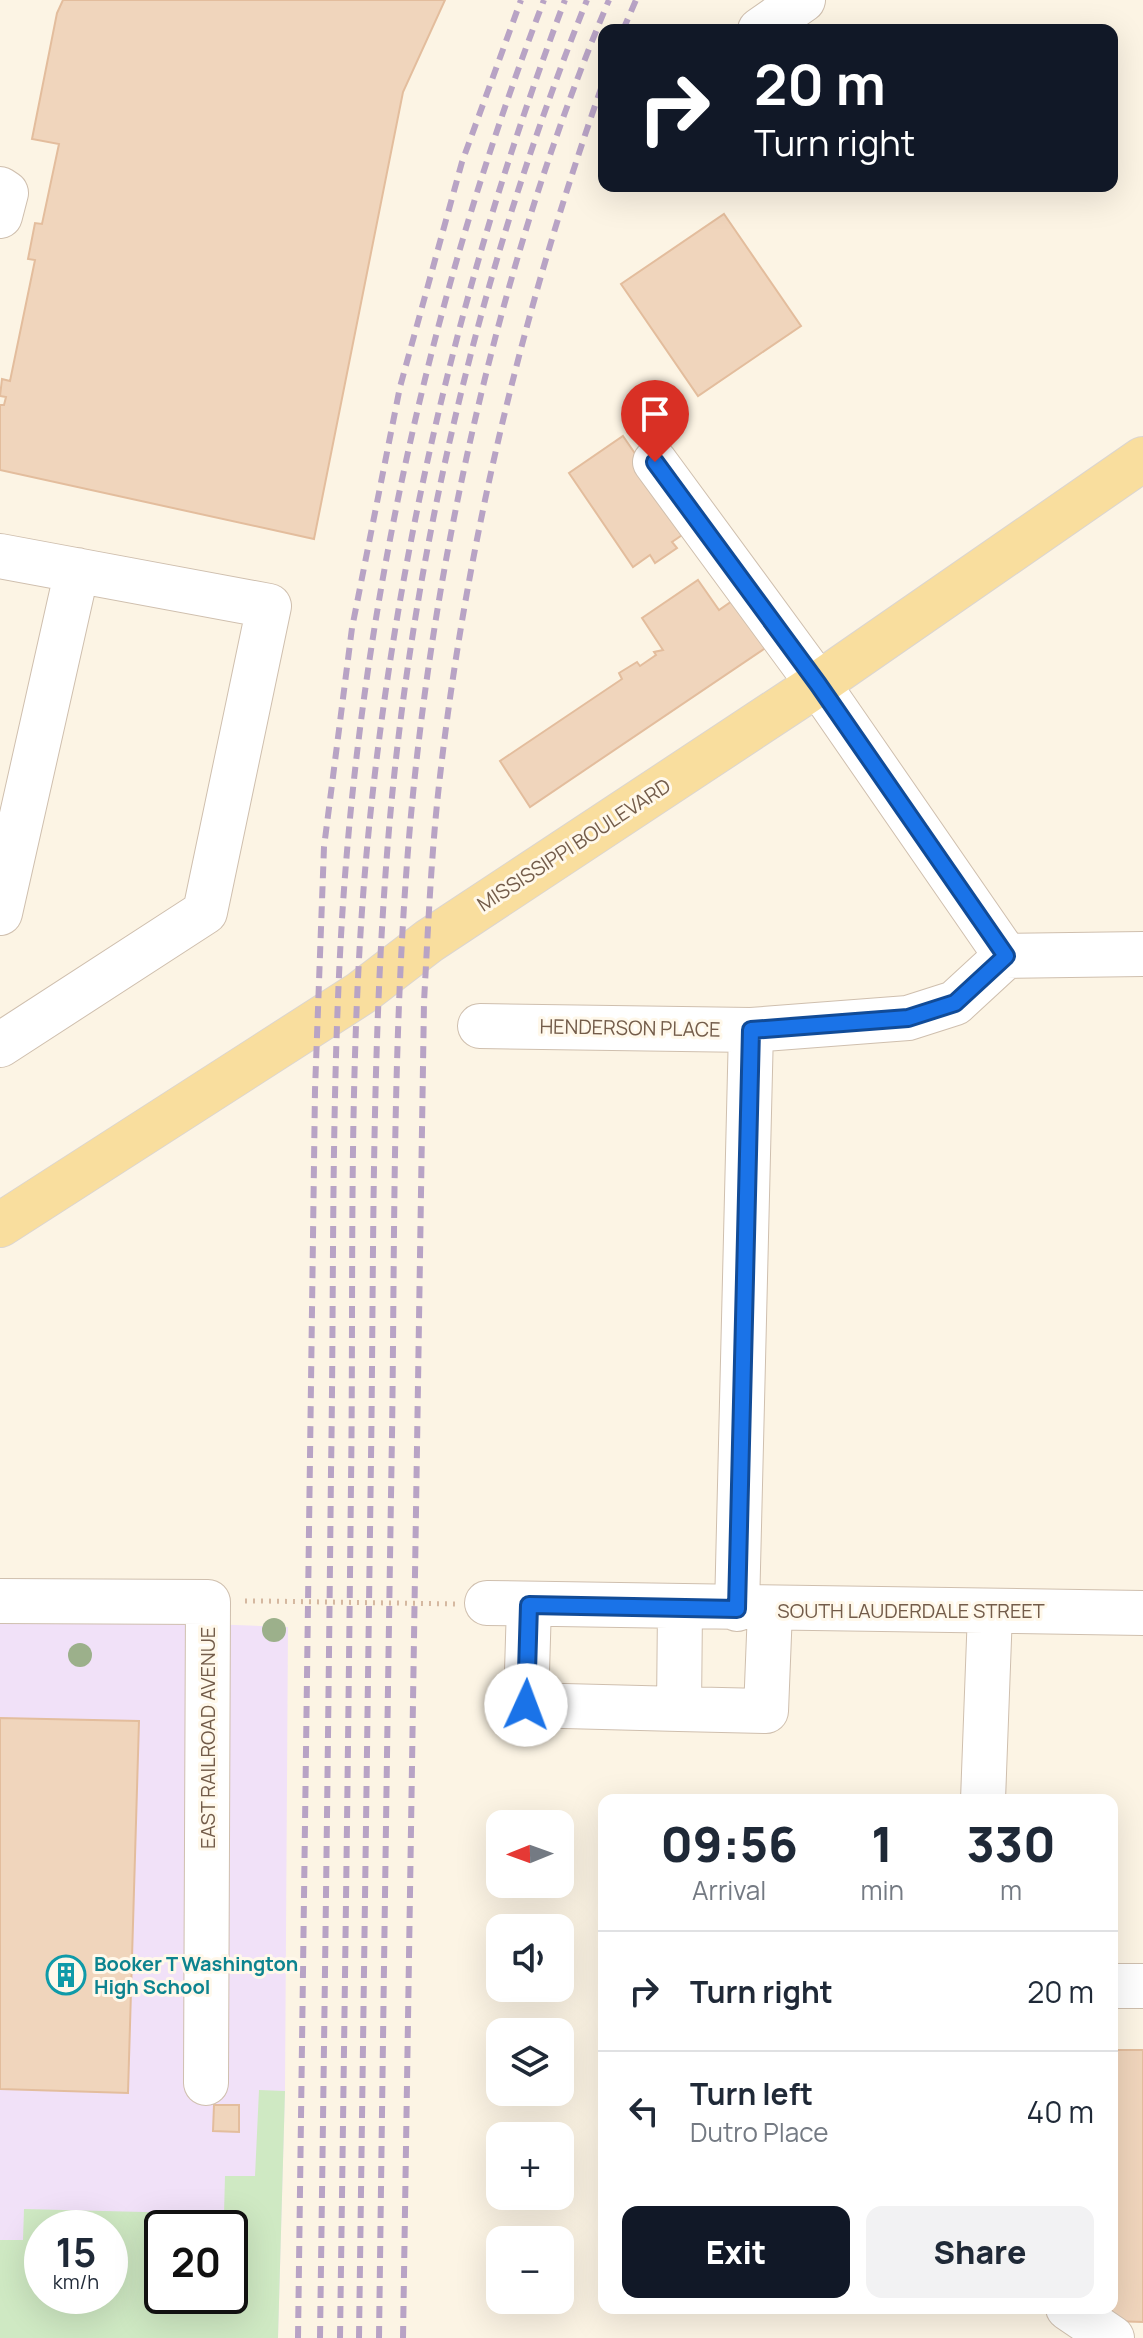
<!DOCTYPE html>
<meta charset="utf-8">
<style>
:root{--surface:#fff;--page:#f2f2f3;--text:#1f2937;--muted:#747a83;--line:#e0e1e3;--accent:#111827}
body{margin:0;font-family:Manrope,sans-serif;background:var(--page);color:var(--text);height:100vh;display:flex;flex-direction:column;font-size:30px;white-space:nowrap}
*{box-sizing:border-box;margin:0}
p{font-size:26px;color:var(--muted)}
.icon{flex:none;width:44px;height:44px;fill:none;stroke:currentColor;stroke-width:2;stroke-linecap:round;stroke-linejoin:round}
.map{position:relative;flex:1;overflow:hidden}
.drawer{position:absolute;left:598px;top:1794px;width:520px;height:520px;display:flex;flex-direction:column;background:var(--surface);border-radius:16px;box-shadow:0 8px 32px #0002}
.drawer>*{flex:none}
.guide{position:absolute;left:598px;top:24px;width:520px;height:168px;border-radius:16px;box-shadow:0 8px 32px #0002;background:#111827;color:#fff;overflow:hidden}
.needle{width:52px;rotate:269deg}
.tools{position:absolute;left:486px;top:1810px;display:grid;gap:16px}
.tools a{display:grid;place-items:center;width:88px;height:88px;border-radius:16px;background:var(--surface);box-shadow:0 8px 32px #0002;font-size:40px}
.speed{position:absolute;left:24px;top:2210px;display:flex;gap:16px;font-size:40px;font-weight:700;text-align:center}
.speed>*{display:grid;place-content:center;width:104px;height:104px;border-radius:50%;background:var(--surface);box-shadow:0 8px 32px #0002;line-height:1}
.speed small{font-size:20px;font-weight:400}
.speed .limit{border:4px solid #111;border-radius:12px;background:#fff;color:#111}
.pin{position:absolute;display:grid;place-items:center;width:68px;height:68px;color:#fff;margin:-82px -34px;border-radius:50% 50% 50% 0;rotate:-45deg;box-shadow:0 0 8px #0007}
.pin .icon{rotate:45deg}
.me{position:absolute;width:88px;margin:-44px;rotate:2deg;stroke-linejoin:round;filter:drop-shadow(0 0 6px #0008)}
.turn{display:flex;align-items:center;gap:28px;height:168px;padding:0 24px;font-size:36px}
.turn .icon{width:104px;height:104px;stroke-width:2.5}
.turn b{display:block;font-size:56px;line-height:68px}
.eta{display:flex;justify-content:space-evenly;align-items:center;height:136px;text-align:center}
.eta b{font-size:48px;font-weight:800;line-height:56px}
.primary-button{display:flex;gap:16px;margin-top:auto;padding:16px 24px}
.primary-button a{flex:1;height:92px;border-radius:16px;background:var(--accent);color:#fff;font-size:32px;font-weight:800;line-height:92px;text-align:center}
.primary-button a+a{background:var(--page);color:var(--text)}
ul{padding:0;list-style:none}
li{display:flex;align-items:center;gap:24px;height:120px;padding:0 24px;border-top:2px solid var(--line)}
li div{flex:1}
li b{display:block;font-size:30px}
li em{font-style:normal}
.map>svg:first-child{display:block}
.education{fill:#f1e1f8;fill-rule:evenodd}
.green{fill:#cfe9c3;fill-rule:evenodd}
.building{fill:#f0d5bc;stroke:#e3bd9d;stroke-width:2}
.lines{fill:none;stroke-linecap:round;stroke-linejoin:round}
.minor-casing{stroke:#cfbfae;stroke-width:46}
.major-casing{stroke:#dbd5d0;stroke-width:46}
.path{stroke:#d5b8a0;stroke-width:5;stroke-dasharray:2 6;stroke-linecap:butt}
.minor{stroke:#fff;stroke-width:44}
.major{stroke:#f9de9e;stroke-width:44}
.rail{stroke:#b8a3c5;stroke-width:6;stroke-dasharray:12 8;stroke-linecap:butt}
.path-bridge{stroke:#d5b8a0;stroke-width:5;stroke-dasharray:2 6;stroke-linecap:butt}
.tree{fill:#9cb08b}
.route-casing{stroke:#114b97;stroke-width:20}
.route{stroke:#1a73e8;stroke-width:14}
.labels{text-anchor:middle;stroke-width:6;stroke-linejoin:round;paint-order:stroke}
.street-label{font-size:20px;fill:#735c4a;stroke:#fff8ea}
.culture-label{font-size:20px;font-weight:bold;fill:#0d838f;stroke:#fff8ea;text-anchor:start}
</style>
<div class="map">
<svg width="1143" height="2338" viewBox="0 0 1143 2338">
<rect width="100%" height="100%" fill="#fcf4e4"/>
<path class="education" d="M 96,1620 L 288,1627 L 285,2091 L 278,2338 L 0,2338 L 0,1621 ZM 42,2228 L 110,2228 L 110,2296 L 42,2296 ZM 162,2228 L 230,2228 L 230,2296 L 162,2296 Z"/>
<path class="green" d="M 259,2090 L 285,2091 L 278,2338 L 0,2338 L 0,2240 L 23,2240 L 24,2209 L 224,2214 L 225,2176 L 255,2176 ZM 42,2228 L 110,2228 L 110,2296 L 42,2296 ZM 230,2228 L 230,2296 L 162,2296 L 162,2228 Z"/>
<path class="building" d="M 63,0 L 445,0 L 403,92 L 314,539 L 0,470 L 0,405 L 4,405 L 6,397 L 0,396 L 2,379 L 10,381 L 35,260 L 28,259 L 35,223 L 42,224 L 59,144 L 32,139 L 57,13 Z
M 724,214 L 801,326 L 698,396 L 621,284 Z
M 623,436 L 688,531 L 672,542 L 677,548 L 655,563 L 650,555 L 633,567 L 569,473 Z
M 698,580 L 719,610 L 735,599 L 767,647 L 530,807 L 500,761 L 622,679 L 619,673 L 637,662 L 640,666 L 656,655 L 654,652 L 663,650 L 642,618 Z
M 0,1718 L 139,1721 L 128,2093 L 0,2089 Z
M 1112,2050 L 1143,2050 L 1143,2322 L 1112,2321 Z
M 214,2105 L 239,2105 L 239,2132 L 213,2131 Z"/>
<g class="lines">
<g class="minor-casing">
<path id="minor" d="M 760,30 L 803,0
M 0,189 L 6,193 L 0,216
M 655,462 L 818,684 L 1006,956
M 0,556 L 269,606 L 205,912 L 0,1045
M 0,913 L 77,570
M 480,1026 L 751,1030 L 908,1018 L 955,1003 L 1006,956 L 1143,954
M 0,1601 L 208,1602 L 206,2083
M 487,1603 L 1143,1613
M 529,1605 L 526,1705 L 679,1709 L 680,1608
M 737,1609 L 751,1030
M 679,1709 L 766,1711 L 770,1610
M 983,1800 L 990,1612
M 1112,1986 L 1143,1986
M 1068,2308 L 1112,2338"/>
</g>
<g class="major-casing">
<path id="major" d="M 0,1225 L 361,993 L 429,941 L 818,684 L 1143,459"/>
</g>
<path class="path" d="M 245,1601 L 261,1601"/>
<use href="#minor" class="minor"/>
<use href="#major" class="major"/>
<path class="rail" d="M 623,30 L 636,0
M 298,2338 L 315,1090 L 324,847 L 352,628 L 400,387 L 462,162 L 521,0
M 320,2338 C 324,2049 328,1760 331,1471 C 334,1293 331,1114 341,936 C 359,617 429,299 544,0
M 340,2338 C 344,2053 348,1768 351,1483 C 354,1262 347,1038 370,818 C 399,537 465,264 565,0
M 359,2338 C 363,2045 367,1752 371,1459 C 374,1245 371,1031 390,818 C 415,541 483,258 587,0
M 379,2338 C 383,2037 387,1736 392,1435 C 395,1221 392,1007 413,794 C 439,532 506,243 609,0
M 403,2338 L 424,1002 C 428,930 431,857 439,785 C 466,543 523,309 604,80"/>
<path class="path-bridge" d="M 261,1601 L 456,1604"/>
</g>
<g class="tree">
<circle cx="274" cy="1630" r="12"/>
<circle cx="80" cy="1655" r="12"/>
</g>
<g class="lines">
<g class="route-casing">
<path id="route" d="M 526,1705 L 529,1605 L 737,1609 L 751,1030 L 908,1018 L 955,1003 L 1006,956 L 818,684 L 655,462"/>
</g>
<use href="#route" class="route"/>
</g>
<defs>
<g id="building-ring" transform="scale(2)"><circle r="9.5" fill="#fff8ea" stroke="#0f9aa8" stroke-width="1.5"/><path d="M-4-6H4V6H1V3H-1V6H-4ZM-2.5-4.3h1.7v1.8h-1.7ZM.8-4.3h1.7v1.8H.8ZM-2.5-1h1.7V.8h-1.7ZM.8-1h1.7V.8H.8Z" fill="#0f9aa8"/></g>
</defs>
<g fill-rule="evenodd">
<use href="#building-ring" x="66" y="1975"/>
</g>
<g class="labels">
<g class="street-label">
<text transform="translate(574 845) rotate(-33)" y="7">MISSISSIPPI BOULEVARD</text>
<text transform="translate(630 1028) rotate(1)" y="7">HENDERSON PLACE</text>
<text x="911" y="1618">SOUTH LAUDERDALE STREET</text>
<text transform="translate(208 1738) rotate(-90)" y="7">EAST RAILROAD AVENUE</text>
</g>
<g class="culture-label">
<text x="94" y="1971">Booker T Washington<tspan x="94" dy="23">High School</tspan></text>
</g>
</g>
</svg>
<div class="tools">
<a><svg class="needle" viewBox="-14 -14 28 28"><path d="M0-13l5 13h-10z" fill="#e53935"/><path d="M0 13l5-13h-10z" fill="#747a83"/></svg></a>
<a><svg class="icon" aria-label="sound" viewBox="0 0 24 24"><path d="M4 9h4l5-4v14l-5-4H4zM17 9q2 3 0 6"/></svg></a>
<a><svg class="icon" aria-label="layers" viewBox="0 0 24 24"><path d="M12 4l9 5-9 5-9-5zM3 14l9 5 9-5"/></svg></a>
<a>+</a>
<a>−</a>
</div>
<div class="speed"><div>15<small>km/h</small></div><div class="limit">20</div></div>
<div class="pin" style="left:655px;top:462px;background:#d93025"><svg class="icon" aria-label="arrive" viewBox="0 0 24 24"><path d="M6 21V4h12l-3 4 3 4H6"/></svg></div>
<svg class="me" style="left:526px;top:1705px" viewBox="-20 -20 40 40"><circle r="19" fill="#fff"/><path d="M0-13L10 11 0 6-10 11z" fill="#1a73e8"/></svg>
<div class="guide">
<div class="turn"><svg class="icon" aria-label="right" viewBox="0 0 24 24"><path d="M7 20v-9h11M14 6l5 5-5 5"/></svg><div><b>20 m</b>Turn right</div></div>
</div>
<section class="drawer">
<div class="eta">
<div><b>09:56</b><p>Arrival</p></div>
<div><b>1</b><p>min</p></div>
<div><b>330</b><p>m</p></div>
</div>
<ul>
<li><svg class="icon" aria-label="right" viewBox="0 0 24 24"><path d="M7 20v-9h11M14 6l5 5-5 5"/></svg><div><b>Turn right</b></div><em>20 m</em></li>
<li><svg class="icon" aria-label="left" viewBox="0 0 24 24"><path d="M17 20v-9H6M10 6l-5 5 5 5"/></svg><div><b>Turn left</b><p>Dutro Place</p></div><em>40 m</em></li>
</ul>
<div class="primary-button"><a>Exit</a><a>Share</a></div>
</section>
</div>
